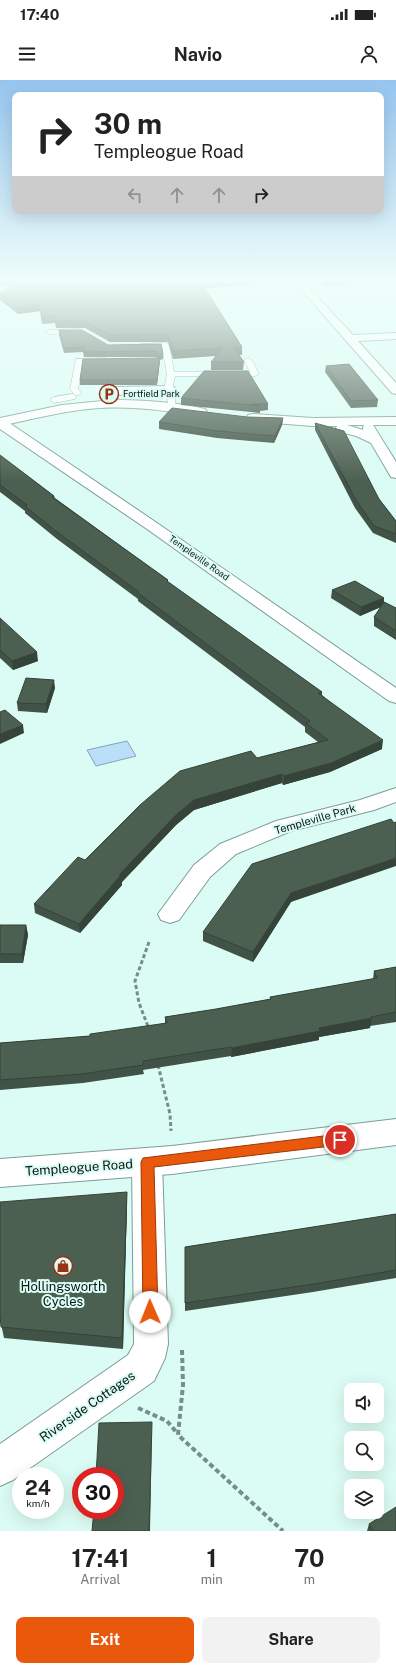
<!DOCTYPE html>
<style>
:root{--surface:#fff;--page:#f2f2f2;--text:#222;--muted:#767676;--accent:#ea580c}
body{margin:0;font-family:"Public Sans",sans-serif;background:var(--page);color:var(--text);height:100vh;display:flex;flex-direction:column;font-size:15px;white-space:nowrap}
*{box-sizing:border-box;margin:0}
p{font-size:13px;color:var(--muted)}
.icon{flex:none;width:22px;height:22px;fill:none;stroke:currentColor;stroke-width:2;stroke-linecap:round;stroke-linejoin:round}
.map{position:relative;height:1451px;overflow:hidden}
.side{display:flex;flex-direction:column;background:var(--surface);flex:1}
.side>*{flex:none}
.guide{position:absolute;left:12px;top:12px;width:372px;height:122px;border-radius:8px;box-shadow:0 4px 16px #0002;background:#fff;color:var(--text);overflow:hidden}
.tools{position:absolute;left:344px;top:1303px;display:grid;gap:8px}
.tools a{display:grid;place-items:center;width:40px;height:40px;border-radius:8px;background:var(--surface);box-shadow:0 4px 16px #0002;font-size:20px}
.speed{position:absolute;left:12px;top:1387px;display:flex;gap:8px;font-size:20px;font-weight:700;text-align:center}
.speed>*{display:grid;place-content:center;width:52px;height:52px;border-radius:50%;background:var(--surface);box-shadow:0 4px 16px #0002;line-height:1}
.speed small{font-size:10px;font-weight:400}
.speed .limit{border:6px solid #d22;background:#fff;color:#111}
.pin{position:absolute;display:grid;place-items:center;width:34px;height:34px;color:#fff;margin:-17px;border:2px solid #fff;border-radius:50%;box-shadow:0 1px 4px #0007}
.me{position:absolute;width:44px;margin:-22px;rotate:359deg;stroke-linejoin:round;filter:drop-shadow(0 0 3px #0008)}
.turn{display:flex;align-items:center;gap:14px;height:84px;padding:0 16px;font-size:18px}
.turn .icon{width:52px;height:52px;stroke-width:2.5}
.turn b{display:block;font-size:28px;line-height:34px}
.lanes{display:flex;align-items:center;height:38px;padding:0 16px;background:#0003;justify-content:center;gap:20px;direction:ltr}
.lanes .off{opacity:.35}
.eta{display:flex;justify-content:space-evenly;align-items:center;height:68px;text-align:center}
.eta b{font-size:24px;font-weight:700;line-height:28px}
.button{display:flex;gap:8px;margin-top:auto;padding:8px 16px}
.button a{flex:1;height:46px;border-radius:8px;background:var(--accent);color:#fff;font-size:16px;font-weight:700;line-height:46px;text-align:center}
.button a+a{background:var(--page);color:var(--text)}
.status{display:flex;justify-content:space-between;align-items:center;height:28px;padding:0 20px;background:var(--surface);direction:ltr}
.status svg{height:11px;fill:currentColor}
header{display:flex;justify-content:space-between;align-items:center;height:52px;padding:0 16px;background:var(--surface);font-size:18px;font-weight:700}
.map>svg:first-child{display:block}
.water{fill:#b9dff9;stroke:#85a3b5}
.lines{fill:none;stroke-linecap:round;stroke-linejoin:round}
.service-casing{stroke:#7d9c95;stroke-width:1}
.minor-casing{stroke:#7d9c95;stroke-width:2}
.secondary-casing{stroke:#7d9c95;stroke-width:2}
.path-far1{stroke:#768d88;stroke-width:3;stroke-dasharray:4 2.5;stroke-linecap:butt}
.path{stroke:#768d88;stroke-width:4;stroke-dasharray:5 3;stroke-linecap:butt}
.service{fill:#fff;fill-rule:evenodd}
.minor{fill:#fff;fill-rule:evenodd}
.secondary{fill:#fff;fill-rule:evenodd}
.wall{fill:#415346}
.shaded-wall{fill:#354339}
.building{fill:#4c6051;stroke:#354339}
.route{fill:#ea580c;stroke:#983908}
.labels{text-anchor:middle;stroke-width:4;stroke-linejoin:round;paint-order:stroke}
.far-poi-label{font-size:9px;fill:#0d1816;stroke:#dbfcf4;text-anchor:start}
.far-street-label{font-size:9px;fill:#0d1816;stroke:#dbfcf4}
.street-label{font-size:11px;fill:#0d1816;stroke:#dbfcf4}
.near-street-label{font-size:13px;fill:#0d1816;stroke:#dbfcf4}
.near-poi-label{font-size:13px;fill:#0d1816;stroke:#dbfcf4}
</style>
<div class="status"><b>17:40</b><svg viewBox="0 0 49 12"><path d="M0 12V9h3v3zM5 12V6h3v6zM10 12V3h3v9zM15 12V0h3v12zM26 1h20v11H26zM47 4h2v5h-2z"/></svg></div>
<header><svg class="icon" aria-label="menu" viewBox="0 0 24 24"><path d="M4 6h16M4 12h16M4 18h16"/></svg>Navio<svg class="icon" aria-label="person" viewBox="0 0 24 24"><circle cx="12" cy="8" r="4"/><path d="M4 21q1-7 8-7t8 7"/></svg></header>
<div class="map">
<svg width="396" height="1451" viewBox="0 0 396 1451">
<rect width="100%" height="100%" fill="#dbfcf4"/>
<path class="water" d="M 127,661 L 136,676 L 96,686 L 87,670 Z"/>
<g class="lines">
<g class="service-casing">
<path id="service" d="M 78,249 L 82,251 L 81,253 L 49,254 L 45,252 L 49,250 Z
M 165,263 L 169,265 L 174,292 L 250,292 L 244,280 L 248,278 L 252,280 L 259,294 L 255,296 L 175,296 L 173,305 L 176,328 L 175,330 L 169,330 L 165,305 L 167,294 L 162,267 L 141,268 L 137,266 L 141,264 Z
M 103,278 L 106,278 L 106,282 L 83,283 L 78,309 L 82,313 L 78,315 L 75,315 L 70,309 L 76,279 Z
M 72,314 L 75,315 L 76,317 L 75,319 L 54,323 L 50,320 L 54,317 Z"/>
</g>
<g class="minor-casing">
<path id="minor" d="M 286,199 L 298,199 L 302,201 L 353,255 L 396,253 L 396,259 L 358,261 L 396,303 L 396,314 L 392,313 L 313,223 L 296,205 Z
M 170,306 L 174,307 L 176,310 L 174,313 L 117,315 L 113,314 L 111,311 L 113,308 L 117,307 Z
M 112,320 C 143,320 176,322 205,329 L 207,332 L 205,335 L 201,336 C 168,331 134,326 100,328 C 66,330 33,339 0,346 L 0,338 L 62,325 Z
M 253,334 L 313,338 L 396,337 L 396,345 L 373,345 L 396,382 L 396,398 L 391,397 L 371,363 L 356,356 L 337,351 L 336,348 L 337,346 L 313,346 L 248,341 L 247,338 L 248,335 ZM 347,345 L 364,345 L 363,348 L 363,350 Z
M 396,708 L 396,722 L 374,730 L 291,751 L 236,774 L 210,797 L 179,840 L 170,843 L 161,840 L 158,834 L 194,785 L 220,764 L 276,741 L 360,720 Z
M 147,1068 L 158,1072 L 162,1082 L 168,1264 L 165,1278 L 154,1301 L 13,1400 L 0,1406 L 0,1364 L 128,1275 L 134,1264 L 132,1082 L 136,1072 Z"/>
</g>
<g class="secondary-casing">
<path id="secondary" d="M 0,339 L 5,340 L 157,443 L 396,608 L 396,623 L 389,621 L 147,449 L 0,349 Z
M 396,1039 L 396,1065 L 172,1094 L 0,1107 L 0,1079 L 172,1066 Z"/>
</g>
<path class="path-far1" d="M 149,862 L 135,901 L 139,923 L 149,949
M 158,985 L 170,1034 L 171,1051"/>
<path class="path" d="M 182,1270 L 183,1305 L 178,1355 L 283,1451
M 138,1328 L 167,1341 L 178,1354"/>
<use href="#service" class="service"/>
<use href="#minor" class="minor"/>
<use href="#secondary" class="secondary"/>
</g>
<path class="wall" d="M 0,199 L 276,199 L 276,202 L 205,208 L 242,267 L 242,275 L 239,275 L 244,282 L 243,290 L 211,290 L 211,282 L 216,276 L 173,279 L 168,262 L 110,262 L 85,248 L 56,248 L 55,243 L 42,244 L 40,231 L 18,234 L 0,220 L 0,213 L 13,206 L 0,204 Z
M 318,199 L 396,199 L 396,202 L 391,200 L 324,206 Z
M 59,250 L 108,265 L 161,264 L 163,274 L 163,279 L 160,280 L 157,305 L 80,305 L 80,300 L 157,278 L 157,277 L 84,277 L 83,272 L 64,273 L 59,255 Z
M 326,286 L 378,320 L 377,327 L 351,328 L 325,292 Z
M 181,318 L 268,324 L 268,330 L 260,331 L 260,333 L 181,325 Z
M 283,338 L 282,345 L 274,363 L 217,358 L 159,349 L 159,342 Z
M 315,343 L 379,419 L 396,441 L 396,463 L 373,453 L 355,428 L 315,350 Z
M 0,375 L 54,416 L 55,418 L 168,500 L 168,502 L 322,612 L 322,615 L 382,669 L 330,692 L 283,705 L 282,703 L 194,730 L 176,745 L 122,802 L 122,805 L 80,853 L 35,833 L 34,824 L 85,780 L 257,678 L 318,662 L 305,652 L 305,647 L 138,521 L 138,519 L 57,459 L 25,433 L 25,431 L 0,412 Z
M 332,510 L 384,518 L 384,522 L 396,528 L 396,560 L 374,546 L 374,537 L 381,527 L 360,536 L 331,518 Z
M 0,538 L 38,581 L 13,590 L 0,578 Z
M 55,608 L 47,633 L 18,631 L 17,623 Z
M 394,743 L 291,822 L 253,882 L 203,861 L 203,852 Z
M 0,845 L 26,845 L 28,855 L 23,883 L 0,883 Z
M 396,887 L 396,942 L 370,946 L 370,948 L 319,957 L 319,960 L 231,977 L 231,976 L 143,990 L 144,994 L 83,1003 L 0,1010 L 0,963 L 90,956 L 165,943 L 165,937 L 216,929 L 270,919 L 270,917 L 373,899 L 374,891 Z
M 0,1122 L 127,1124 L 123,1269 L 4,1258 L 0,1239 Z
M 396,1134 L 396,1198 L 313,1212 L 185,1231 L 185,1167 Z
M 369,1444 L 396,1451 L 367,1451 Z"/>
<path class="shaded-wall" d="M 233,199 L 276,199 L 276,202 L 201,209 L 201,202 Z
M 343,199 L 391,199 L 391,200 L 324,206 L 325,200 Z
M 39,224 L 40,231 L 18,234 L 18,227 Z
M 160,275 L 160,280 L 157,305 L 157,300 Z
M 283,338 L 282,345 L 274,363 L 275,356 Z
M 384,518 L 383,526 L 360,536 L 361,527 Z
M 37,572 L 38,581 L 13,590 L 12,581 Z
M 54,600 L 55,608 L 47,633 L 46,624 Z
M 23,645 L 24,653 L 0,664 L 0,654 Z
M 383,660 L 382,669 L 330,692 L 283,705 L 284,696 Z
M 282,694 L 282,703 L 194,730 L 176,745 L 122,802 L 122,805 L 80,853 L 79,844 L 119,795 L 176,735 L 194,720 Z
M 396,778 L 396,786 L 291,822 L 253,882 L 253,872 L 291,813 Z
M 26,845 L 28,855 L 23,883 L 22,874 Z
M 372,938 L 370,948 L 319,957 L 319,960 L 231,977 L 232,968 L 319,948 Z
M 127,1112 L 127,1124 L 123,1269 L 122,1258 Z
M 152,1342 L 152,1350 L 150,1451 L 149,1451 Z"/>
<path class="building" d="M 10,199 L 233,199 L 201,202 L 242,267 L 234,268 L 244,282 L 211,282 L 223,268 L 173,271 L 168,254 L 110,255 L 84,240 L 55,241 L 54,235 L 42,236 L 39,224 L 18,227 L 0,213 L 23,200 Z
M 323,199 L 343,199 L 325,200 Z
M 59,250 L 82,250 L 108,265 L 161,264 L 163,274 L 160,275 L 157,300 L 80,300 L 83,279 L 157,278 L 158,273 L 157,271 L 83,272 L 85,267 L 64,268 Z
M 349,284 L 378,320 L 351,321 L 326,286 Z
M 204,291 L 248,291 L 268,324 L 252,324 L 260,326 L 181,318 Z
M 172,328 L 247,337 L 283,338 L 275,356 L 217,351 L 159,342 Z
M 315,343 L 344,351 L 379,419 L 396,441 L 396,454 L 374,446 L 356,420 Z
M 0,375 L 54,416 L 52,417 L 168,500 L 167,501 L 322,612 L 318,613 L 383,660 L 331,683 L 284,696 L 282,694 L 194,720 L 176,735 L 119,795 L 121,795 L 79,844 L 34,824 L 78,777 L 85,780 L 140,725 L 180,691 L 251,671 L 257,678 L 328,660 L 306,643 L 310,641 L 138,513 L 139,512 L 57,452 L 25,426 L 27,425 L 0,405 Z
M 355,501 L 384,518 L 361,527 L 332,510 Z
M 384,522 L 396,528 L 396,551 L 374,537 Z
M 0,538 L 37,572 L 12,581 L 0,570 Z
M 26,598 L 54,600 L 46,624 L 17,623 Z
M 5,630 L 23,645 L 0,654 L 0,632 Z
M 391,739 L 394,743 L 396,742 L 396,778 L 291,813 L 253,872 L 203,852 L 252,784 Z
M 0,845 L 26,845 L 22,874 L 0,874 Z
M 396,887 L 396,932 L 371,937 L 372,938 L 319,948 L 320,951 L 232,968 L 231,967 L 143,981 L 143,985 L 82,994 L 0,1000 L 0,963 L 90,956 L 90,954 L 167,943 L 165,937 L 216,929 L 271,919 L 270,917 L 377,898 L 374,891 Z
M 127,1112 L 122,1258 L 1,1247 L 0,1235 L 0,1122 Z
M 396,1134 L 396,1190 L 314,1204 L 185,1223 L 185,1167 Z
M 152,1342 L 149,1451 L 92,1451 L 94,1430 L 115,1430 L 115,1396 L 96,1396 L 99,1343 Z
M 396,1427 L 396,1451 L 373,1451 L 369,1444 Z"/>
<linearGradient id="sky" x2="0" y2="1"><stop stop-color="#95c5ef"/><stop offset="0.5" stop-color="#effefa"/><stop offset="1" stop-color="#effefa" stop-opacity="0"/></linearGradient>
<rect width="396" height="402" fill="url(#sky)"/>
<path class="route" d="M 340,1054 L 345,1056 L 346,1060 L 345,1063 L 340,1065 L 154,1087 L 158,1232 L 155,1237 L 150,1239 L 146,1237 L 143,1232 L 141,1082 L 143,1078 Z"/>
<defs>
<g id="parking-ring" transform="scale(1)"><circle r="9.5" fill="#dbfcf4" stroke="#993213" stroke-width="1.5"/><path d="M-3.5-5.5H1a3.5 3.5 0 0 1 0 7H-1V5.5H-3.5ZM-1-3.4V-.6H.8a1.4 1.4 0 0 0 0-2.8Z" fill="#993213"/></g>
<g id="shop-ring" transform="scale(1)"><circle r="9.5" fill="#dbfcf4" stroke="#993213" stroke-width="1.5"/><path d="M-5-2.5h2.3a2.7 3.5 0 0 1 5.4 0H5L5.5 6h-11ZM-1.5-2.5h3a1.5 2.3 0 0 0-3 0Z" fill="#993213"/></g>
</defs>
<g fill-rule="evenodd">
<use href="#parking-ring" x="109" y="314"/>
<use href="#shop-ring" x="63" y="1186"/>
</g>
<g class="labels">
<g class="far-poi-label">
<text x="123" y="317">Fortfield Park</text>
</g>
<g class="far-street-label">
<text transform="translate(199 478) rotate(35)" y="3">Templeville Road</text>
</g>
<g class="street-label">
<text transform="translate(315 739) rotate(-16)" y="4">Templeville Park</text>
</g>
<g class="near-street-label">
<text transform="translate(79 1087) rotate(-4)" y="5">Templeogue Road</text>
<text transform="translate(87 1326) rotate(-35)" y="5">Riverside Cottages</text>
</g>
<g class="near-poi-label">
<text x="63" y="1211">Hollingsworth<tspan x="63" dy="15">Cycles</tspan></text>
</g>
</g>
</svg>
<div class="tools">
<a><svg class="icon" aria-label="sound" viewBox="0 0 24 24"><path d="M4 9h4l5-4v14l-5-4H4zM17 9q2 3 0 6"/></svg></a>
<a><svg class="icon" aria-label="search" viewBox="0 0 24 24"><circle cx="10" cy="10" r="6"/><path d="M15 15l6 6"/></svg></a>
<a><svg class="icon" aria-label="layers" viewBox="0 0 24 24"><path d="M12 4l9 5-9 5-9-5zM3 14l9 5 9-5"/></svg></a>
</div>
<div class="speed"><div>24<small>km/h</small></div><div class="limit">30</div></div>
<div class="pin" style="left:340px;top:1060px;background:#d93025"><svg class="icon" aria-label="arrive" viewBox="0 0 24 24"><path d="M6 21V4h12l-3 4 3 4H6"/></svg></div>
<svg class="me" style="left:150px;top:1232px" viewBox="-20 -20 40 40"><circle r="19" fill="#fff"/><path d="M0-13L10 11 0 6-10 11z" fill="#ea580c"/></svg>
<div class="guide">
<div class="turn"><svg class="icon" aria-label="right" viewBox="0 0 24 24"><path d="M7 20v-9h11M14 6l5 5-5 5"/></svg><div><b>30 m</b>Templeogue Road</div></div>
<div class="lanes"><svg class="icon off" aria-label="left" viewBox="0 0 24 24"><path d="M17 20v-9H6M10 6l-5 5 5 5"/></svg><svg class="icon off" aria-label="ahead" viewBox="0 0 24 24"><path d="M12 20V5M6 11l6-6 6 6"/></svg><svg class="icon off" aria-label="ahead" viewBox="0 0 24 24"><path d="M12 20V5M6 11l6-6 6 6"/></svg><svg class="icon" aria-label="right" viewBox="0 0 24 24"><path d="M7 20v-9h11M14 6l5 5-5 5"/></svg></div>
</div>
</div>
<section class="side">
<div class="eta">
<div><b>17:41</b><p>Arrival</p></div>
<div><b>1</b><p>min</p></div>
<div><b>70</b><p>m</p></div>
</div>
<div class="button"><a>Exit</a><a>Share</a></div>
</section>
